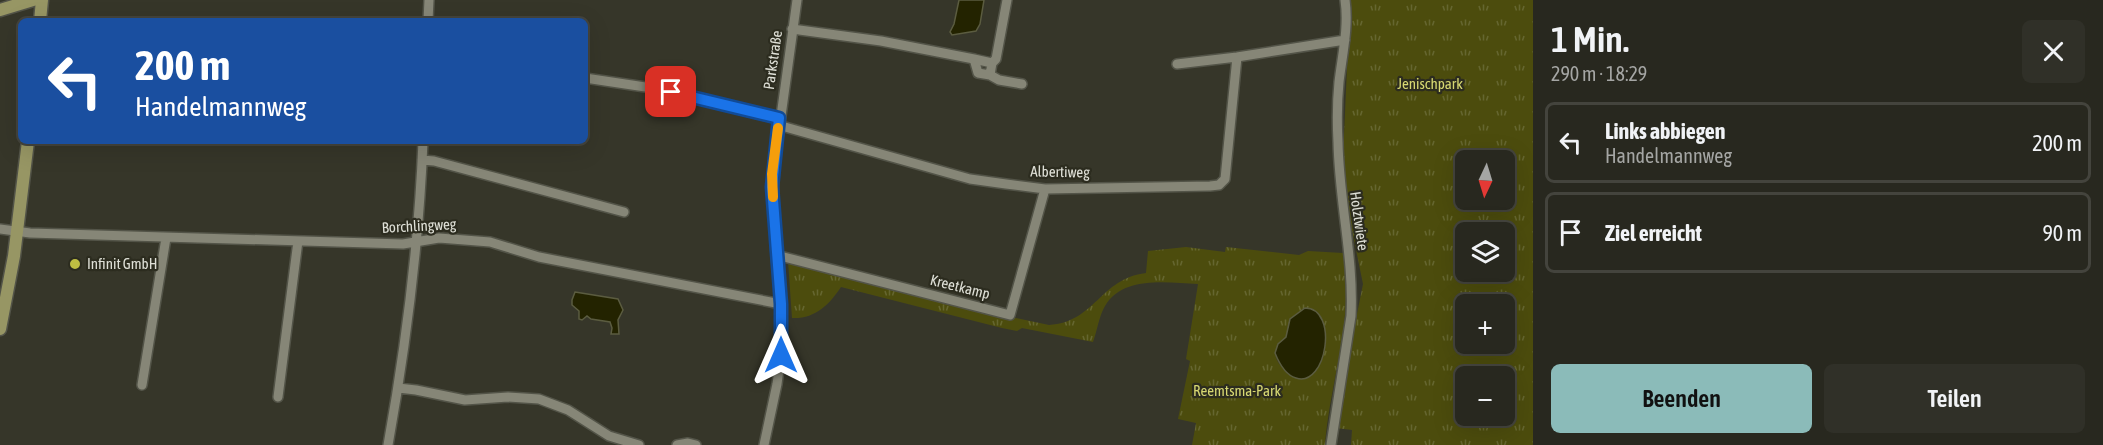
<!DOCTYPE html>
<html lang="de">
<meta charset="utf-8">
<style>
:root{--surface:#28281f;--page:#303028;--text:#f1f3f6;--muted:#a5a6a4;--line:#44443d;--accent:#8bbbb9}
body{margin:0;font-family:"Asap Condensed",sans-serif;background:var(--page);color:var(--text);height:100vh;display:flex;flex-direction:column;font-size:22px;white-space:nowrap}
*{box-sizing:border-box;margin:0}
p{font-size:20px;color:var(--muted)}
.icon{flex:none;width:33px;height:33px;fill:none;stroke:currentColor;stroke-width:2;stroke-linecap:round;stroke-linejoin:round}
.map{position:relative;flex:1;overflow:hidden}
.side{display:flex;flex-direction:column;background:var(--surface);width:570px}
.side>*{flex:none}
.banner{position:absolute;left:18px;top:18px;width:570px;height:126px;border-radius:9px;box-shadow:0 6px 24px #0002,0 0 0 2px var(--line);background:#1a4fa0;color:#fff;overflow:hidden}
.needle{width:39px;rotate:184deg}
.controls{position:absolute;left:1455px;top:150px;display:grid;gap:12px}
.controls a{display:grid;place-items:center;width:60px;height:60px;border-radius:9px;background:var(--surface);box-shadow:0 6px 24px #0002,0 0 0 2px var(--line);font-size:30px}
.pin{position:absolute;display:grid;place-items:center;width:51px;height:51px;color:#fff;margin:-26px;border-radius:12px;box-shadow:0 3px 9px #0006}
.me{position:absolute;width:66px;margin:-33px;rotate:0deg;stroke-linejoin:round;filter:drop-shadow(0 0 4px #0008)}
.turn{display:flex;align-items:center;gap:21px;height:126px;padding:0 18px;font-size:27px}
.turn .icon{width:78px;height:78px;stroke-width:2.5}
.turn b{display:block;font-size:42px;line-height:51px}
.round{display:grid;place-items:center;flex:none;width:63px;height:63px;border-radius:9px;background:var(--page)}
.overview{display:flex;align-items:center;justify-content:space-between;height:102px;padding:0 18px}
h1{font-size:36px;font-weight:600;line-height:45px}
.action{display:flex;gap:12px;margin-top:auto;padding:12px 18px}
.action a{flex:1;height:69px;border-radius:9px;background:var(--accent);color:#111;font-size:24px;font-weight:600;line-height:69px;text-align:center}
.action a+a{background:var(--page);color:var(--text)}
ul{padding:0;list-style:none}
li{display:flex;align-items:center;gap:18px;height:81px;margin:0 12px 9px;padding:0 6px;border:3px solid var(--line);border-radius:9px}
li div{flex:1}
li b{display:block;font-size:22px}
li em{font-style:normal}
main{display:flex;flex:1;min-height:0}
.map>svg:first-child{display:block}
.park{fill:url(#park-tufts);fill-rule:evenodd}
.water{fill:#232300;stroke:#5b5c40;stroke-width:1.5}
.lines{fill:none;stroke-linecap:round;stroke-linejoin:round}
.street-casing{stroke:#535448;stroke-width:12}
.secondary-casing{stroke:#535448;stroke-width:15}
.street{stroke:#868677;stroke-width:9}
.secondary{stroke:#979664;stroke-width:12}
.route-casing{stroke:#114b97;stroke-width:15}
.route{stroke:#1a73e8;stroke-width:10}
.slow{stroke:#f59e0b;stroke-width:10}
.poi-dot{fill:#bfbe42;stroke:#2c2c1f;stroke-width:2}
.labels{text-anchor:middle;stroke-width:4.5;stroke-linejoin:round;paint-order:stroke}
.street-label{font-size:15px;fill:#dfe0d7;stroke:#2c2c1f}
.park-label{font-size:15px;fill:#d7d872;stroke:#2c2c1f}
.poi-label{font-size:15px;fill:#dfe0d7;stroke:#2c2c1f;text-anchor:start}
</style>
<main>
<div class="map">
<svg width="1533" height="445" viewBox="0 0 1533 445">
<defs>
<pattern id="park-tufts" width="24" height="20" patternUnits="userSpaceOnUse" patternTransform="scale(1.5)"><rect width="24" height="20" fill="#4c4c0d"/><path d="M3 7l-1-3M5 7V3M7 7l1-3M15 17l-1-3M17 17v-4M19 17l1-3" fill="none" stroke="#656630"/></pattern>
</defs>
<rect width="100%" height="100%" fill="#363629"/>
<path class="park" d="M 1350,0 L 1533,0 L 1533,445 L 1351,445 L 1352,430 L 1336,428 L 1342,412 L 1339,404 L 1363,284 L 1342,181 ZM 1466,160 L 1504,160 L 1504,200 L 1466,200 ZM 1466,232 L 1504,232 L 1504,272 L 1466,272 ZM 1466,304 L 1504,304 L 1504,344 L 1466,344 ZM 1466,376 L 1504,376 L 1504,416 L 1466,416 Z
M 1186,247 L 1225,252 L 1226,247 L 1299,255 L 1308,251 L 1343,253 C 1355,318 1330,381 1325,445 L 1192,445 L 1196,423 L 1178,419 L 1190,361 L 1186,359 L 1198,284 C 1169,283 1123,275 1105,306 C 1099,316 1097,331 1093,342 L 1022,328 L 1017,331 L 1002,328 L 841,287 C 829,305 815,319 792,318 L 788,261 L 959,306 L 1049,325 C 1096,322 1099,279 1146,273 L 1148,251 ZM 1305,308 L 1310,308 C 1314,312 1321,317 1323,323 C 1329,336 1322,355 1318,367 L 1298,379 C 1289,375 1272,362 1276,349 C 1277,345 1282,342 1285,338 C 1289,333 1290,325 1290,319 Z"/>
<path class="water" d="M 959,0 L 984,0 L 980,24 L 976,31 L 952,35 L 950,32 L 954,24 Z
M 575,292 L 618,299 L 623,310 L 618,320 L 619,334 L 611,334 L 612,328 L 610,322 L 591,319 L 587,316 L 582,320 L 579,319 L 579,311 L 572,305 L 572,300 Z
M 1305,308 C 1339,308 1327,388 1296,378 C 1285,375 1279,363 1275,353 L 1278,344 L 1286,337 L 1290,319 Z"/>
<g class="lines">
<g class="street-casing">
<path id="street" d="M 428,21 L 429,0
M 792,29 L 881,41 L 974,59 L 978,73 L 990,75 L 992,63 L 974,59
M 992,63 L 996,59 L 1007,0
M 1177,64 L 1237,57 L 1345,40
M 990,75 L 999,80 L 1022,84
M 585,78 L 652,88 L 779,119
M 778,125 L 970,179 L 1006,184 L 1045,189 L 1210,186 L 1219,185 L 1225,179 L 1237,57
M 422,160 L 434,161 L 624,212
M 0,229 L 30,233 L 403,244 L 439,238 L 490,242 L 539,257 L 781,304
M 776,255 L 1010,315 L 1045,189
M 142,385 L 166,238
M 398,388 L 416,390 L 465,400 L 508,397 L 539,399 L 568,410 L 609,436 L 639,445
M 278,397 L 298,241
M 388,445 C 406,345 419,243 423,141
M 677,445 L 688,443 L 696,445
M 764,445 L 777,384 L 781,355 L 781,304 L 776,255 L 773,174 L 797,0
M 1331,445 L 1351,316 C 1354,258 1339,201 1338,142 C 1337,123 1337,102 1339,82 C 1342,56 1349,27 1345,0"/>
</g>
<g class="secondary-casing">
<path id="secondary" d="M 0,10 L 33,0
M 40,21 L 42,0
M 0,329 L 14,256 L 28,141"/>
</g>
<use href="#street" class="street"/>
<use href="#secondary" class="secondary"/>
</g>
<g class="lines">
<g class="route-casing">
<path id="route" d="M 671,92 L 779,118 L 772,187 L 781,304 L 781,355"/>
</g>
<use href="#route" class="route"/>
<path class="slow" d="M 773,197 L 772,174 L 778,128"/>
</g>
<circle class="poi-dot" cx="75" cy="264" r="6"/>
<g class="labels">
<g class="street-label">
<text transform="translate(773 60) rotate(-82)" y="5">Parkstraße</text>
<text transform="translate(1060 172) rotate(1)" y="5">Albertiweg</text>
<text transform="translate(1359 221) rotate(82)" y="5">Holztwiete</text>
<text transform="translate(419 226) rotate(-3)" y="5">Borchlingweg</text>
<text transform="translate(960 287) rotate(14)" y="5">Kreetkamp</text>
</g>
<g class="park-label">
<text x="1430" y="89">Jenischpark</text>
<text x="1237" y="396">Reemtsma-Park</text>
</g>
<g class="poi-label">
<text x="87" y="269">Infinit GmbH</text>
</g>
</g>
</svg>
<div class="controls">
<a><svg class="needle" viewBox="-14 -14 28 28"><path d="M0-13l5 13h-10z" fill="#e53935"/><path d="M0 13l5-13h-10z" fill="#a5a6a4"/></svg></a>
<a><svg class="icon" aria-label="layers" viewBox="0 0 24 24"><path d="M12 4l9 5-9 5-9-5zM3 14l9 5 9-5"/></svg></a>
<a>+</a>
<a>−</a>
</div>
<div class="pin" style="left:671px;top:92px;background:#d93025"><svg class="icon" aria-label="arrive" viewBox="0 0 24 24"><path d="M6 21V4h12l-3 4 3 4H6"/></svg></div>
<svg class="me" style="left:781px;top:355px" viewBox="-20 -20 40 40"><path d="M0-17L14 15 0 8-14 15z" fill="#1a73e8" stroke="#fff" stroke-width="4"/></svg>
<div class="banner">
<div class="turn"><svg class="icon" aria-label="left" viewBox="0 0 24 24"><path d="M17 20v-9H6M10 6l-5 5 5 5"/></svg><div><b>200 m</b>Handelmannweg</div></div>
</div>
</div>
<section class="side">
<div class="overview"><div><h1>1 Min.</h1><p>290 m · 18:29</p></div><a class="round"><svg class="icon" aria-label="close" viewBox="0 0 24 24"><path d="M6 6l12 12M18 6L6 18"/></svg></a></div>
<ul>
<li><svg class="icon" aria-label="left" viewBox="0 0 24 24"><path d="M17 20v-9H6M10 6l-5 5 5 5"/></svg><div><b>Links abbiegen</b><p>Handelmannweg</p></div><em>200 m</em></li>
<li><svg class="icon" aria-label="arrive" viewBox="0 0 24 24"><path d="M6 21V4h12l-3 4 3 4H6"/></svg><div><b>Ziel erreicht</b></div><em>90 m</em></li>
</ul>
<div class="action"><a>Beenden</a><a>Teilen</a></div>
</section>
</main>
